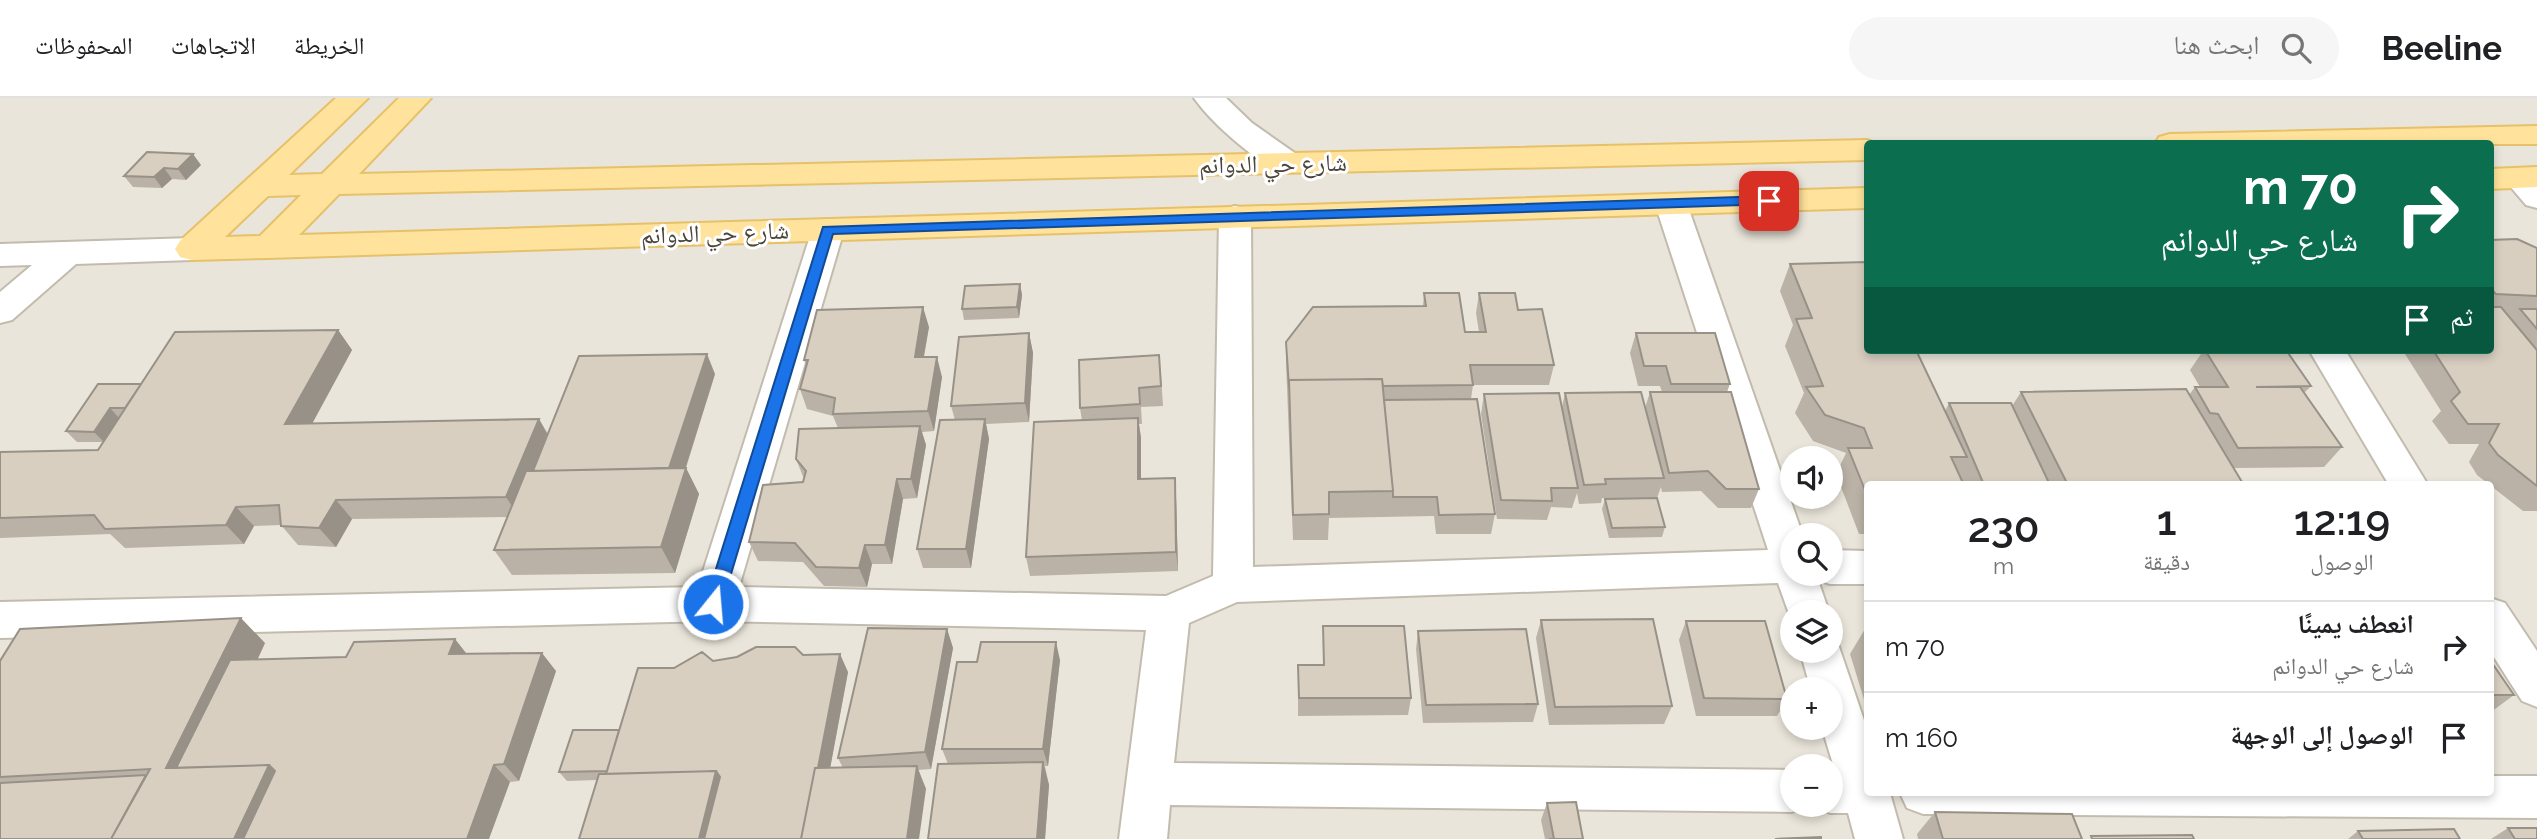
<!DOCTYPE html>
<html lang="ar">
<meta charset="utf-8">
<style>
:root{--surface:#fff;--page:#f6f6f6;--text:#202124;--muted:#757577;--line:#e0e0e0}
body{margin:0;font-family:Raleway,"Noto Naskh Arabic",sans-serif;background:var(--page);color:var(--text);direction:rtl;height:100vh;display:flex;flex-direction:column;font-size:26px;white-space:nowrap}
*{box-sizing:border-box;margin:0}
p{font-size:23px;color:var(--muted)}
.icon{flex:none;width:38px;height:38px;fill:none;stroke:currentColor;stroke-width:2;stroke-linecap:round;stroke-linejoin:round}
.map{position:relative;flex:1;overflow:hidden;direction:ltr}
.sheet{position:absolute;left:1864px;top:383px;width:630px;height:315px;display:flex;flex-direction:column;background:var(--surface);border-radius:7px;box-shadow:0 4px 10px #0003;direction:rtl}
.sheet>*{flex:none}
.guide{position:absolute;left:1864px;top:42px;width:630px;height:214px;border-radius:7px;box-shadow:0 4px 10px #0003;direction:rtl;background:#0b6e4f;color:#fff;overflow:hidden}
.buttons{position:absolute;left:1780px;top:348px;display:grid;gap:14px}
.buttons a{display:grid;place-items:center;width:63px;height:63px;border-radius:50%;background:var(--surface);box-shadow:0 4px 10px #0003;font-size:35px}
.pin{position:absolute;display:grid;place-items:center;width:60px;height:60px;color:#fff;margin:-30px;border-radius:14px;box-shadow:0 4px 10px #0006}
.me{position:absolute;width:77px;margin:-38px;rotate:17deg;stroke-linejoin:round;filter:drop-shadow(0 0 5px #0008)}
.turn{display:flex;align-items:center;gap:24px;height:147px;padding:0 21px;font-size:32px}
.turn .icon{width:91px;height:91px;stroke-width:2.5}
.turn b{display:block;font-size:49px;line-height:60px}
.then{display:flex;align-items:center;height:66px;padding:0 21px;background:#0003;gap:14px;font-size:26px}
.eta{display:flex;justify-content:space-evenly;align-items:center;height:119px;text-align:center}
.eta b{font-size:42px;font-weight:600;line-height:49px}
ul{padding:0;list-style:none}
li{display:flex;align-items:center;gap:21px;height:91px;padding:0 21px;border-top:2px solid var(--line)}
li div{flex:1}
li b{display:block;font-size:26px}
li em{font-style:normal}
header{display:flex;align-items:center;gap:42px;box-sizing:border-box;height:98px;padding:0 35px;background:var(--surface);border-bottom:2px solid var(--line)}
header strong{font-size:33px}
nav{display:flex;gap:38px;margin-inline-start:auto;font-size:24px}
.search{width:490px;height:63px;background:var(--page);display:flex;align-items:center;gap:18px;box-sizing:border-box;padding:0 24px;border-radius:38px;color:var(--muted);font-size:26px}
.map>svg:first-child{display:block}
.residential{fill:#eae5da;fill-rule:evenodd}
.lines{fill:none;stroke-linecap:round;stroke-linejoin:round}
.minor-casing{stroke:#c2bbae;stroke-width:4}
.primary-casing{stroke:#e6c16a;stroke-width:4}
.minor{fill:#fff;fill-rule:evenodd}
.primary{fill:#ffe39c;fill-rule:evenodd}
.wall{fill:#bab2a6}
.shaded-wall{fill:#979187}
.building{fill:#d8cfc1;stroke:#979187;stroke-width:2}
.route{fill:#1a73e8;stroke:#114b97;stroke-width:2}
.labels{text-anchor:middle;stroke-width:6;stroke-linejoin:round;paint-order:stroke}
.street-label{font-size:24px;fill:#4b4439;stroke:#fff}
</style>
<header>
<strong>Beeline</strong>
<div class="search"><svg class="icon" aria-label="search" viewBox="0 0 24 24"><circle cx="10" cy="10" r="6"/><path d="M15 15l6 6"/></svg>ابحث هنا</div>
<nav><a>الخريطة</a><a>الاتجاهات</a><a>المحفوظات</a></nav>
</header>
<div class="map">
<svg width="2537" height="741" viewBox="0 0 2537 741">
<rect width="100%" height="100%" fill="#f6f3ec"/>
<path class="residential" d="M 0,0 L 2537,0 L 2537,741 L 0,741 ZM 1867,46 L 2490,46 L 2490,252 L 1867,252 ZM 1792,360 L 1830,360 L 1830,399 L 1792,399 ZM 1867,387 L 2490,387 L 2490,695 L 1867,695 ZM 1792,438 L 1830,438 L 1830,476 L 1792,476 ZM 1792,514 L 1830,514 L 1830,553 L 1792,553 ZM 1792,592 L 1830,592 L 1830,630 L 1792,630 ZM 1792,668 L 1830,668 L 1830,707 L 1792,707 Z"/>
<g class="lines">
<g class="minor-casing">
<path id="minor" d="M 1194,0 L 1226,0 L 1252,25 L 1299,58 L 1304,65 L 1299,72 C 1291,74 1285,76 1278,72 C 1251,60 1211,24 1194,0 Z
M 2519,70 L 2530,73 L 2537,80 L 2537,110 L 2526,107 L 2503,80 L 2508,73 Z
M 1671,96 L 1682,99 L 1687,106 L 1803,438 L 1792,438 L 1792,476 L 1830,476 L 1830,452 L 1867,453 L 1867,486 L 1830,486 L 1818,482 L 1829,514 L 1792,514 L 1792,524 L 1778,485 L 1237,504 L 1189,525 L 1174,665 L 1792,672 L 1792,707 L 1809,707 L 1792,714 L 1170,707 L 1167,741 L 1119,741 L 1146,532 L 713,523 L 0,540 L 0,504 L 698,489 L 812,132 L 816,124 L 828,121 L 840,124 L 844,132 L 739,489 L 1166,498 L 1213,478 L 1219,119 L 1223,111 L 1235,108 L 1247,111 L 1251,119 L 1253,469 L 1768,452 L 1655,106 L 1660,99 Z
M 192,140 L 204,143 L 209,151 L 204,159 L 192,162 L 76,166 L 12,222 L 0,225 L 0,194 L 32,167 L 0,168 L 0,146 Z
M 2309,252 L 2345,252 L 2428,387 L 2389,387 Z
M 2490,500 L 2505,505 L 2537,553 L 2537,609 L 2522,603 L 2490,553 Z
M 1830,538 L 1836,540 L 1867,631 L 1867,695 L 1890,695 L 1903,741 L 1855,741 L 1848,715 L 1830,715 L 1813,707 L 1830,707 L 1830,673 L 1835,673 L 1822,630 L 1830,630 L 1830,592 L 1811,592 L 1800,553 L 1830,553 Z
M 2490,678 L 2537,678 L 2537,720 L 1923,716 L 1907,710 L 1900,695 L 2490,695 Z"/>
</g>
<g class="primary-casing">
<path id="primary" d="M 336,0 L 368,0 L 289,77 L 322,76 L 399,0 L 431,0 L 359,76 L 1867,42 L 1878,46 L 1867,46 L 1867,62 L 339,96 L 299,137 L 1867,90 L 1867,110 L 268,160 L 192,162 L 180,159 L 175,151 L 180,143 ZM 301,97 L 260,138 L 225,139 L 268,98 Z
M 2537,28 L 2537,46 L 2155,46 L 2159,39 L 2170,36 Z
M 2537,69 L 2537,89 L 2490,91 L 2490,71 Z"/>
</g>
<use href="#minor" class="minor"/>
<use href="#primary" class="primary"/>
</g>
<path class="wall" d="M 147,54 L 201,67 L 186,82 L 172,81 L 162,90 L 133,89 L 124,78 Z
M 2490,142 L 2537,150 L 2537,413 L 2523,413 L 2477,377 L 2469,364 L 2479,346 L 2449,346 L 2432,323 L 2441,313 L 2405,256 L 2394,252 L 2490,252 Z
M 1790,166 L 1945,313 L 1949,305 L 2012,308 L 2021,294 L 2189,297 L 2195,289 L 2200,289 L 2190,272 L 2203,253 L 2203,252 L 2286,252 L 2311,288 L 2304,295 L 2342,349 L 2324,369 L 2233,370 L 2242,384 L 2240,387 L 1964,387 L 1958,373 L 1958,374 L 1867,387 L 1867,436 L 1859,436 L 1836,376 L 1846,355 L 1813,343 L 1795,315 L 1804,295 L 1785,248 L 1793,227 L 1780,193 Z
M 1020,186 L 1022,197 L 1019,220 L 964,222 L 962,211 Z
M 1424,195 L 1465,234 L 1479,234 L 1476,215 L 1479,195 L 1518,212 L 1554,267 L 1549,287 L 1473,287 L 1471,301 L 1495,416 L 1491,436 L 1436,436 L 1434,418 L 1329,420 L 1328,442 L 1293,442 L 1286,264 L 1286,244 L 1423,208 Z
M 929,229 L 924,259 L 942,279 L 934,333 L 922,334 L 926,347 L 917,400 L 903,401 L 892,466 L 872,466 L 867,489 L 824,488 L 803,464 L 758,463 L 749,444 L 803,384 L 804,381 L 796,361 L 838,330 L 833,318 L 807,311 L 800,291 L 806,268 L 804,262 Z
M 338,232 L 352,252 L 312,326 L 539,321 L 548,336 L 715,276 L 686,370 L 699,396 L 675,475 L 512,477 L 494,452 L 507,419 L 352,421 L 336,449 L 298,447 L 281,427 L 254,428 L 244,446 L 125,450 L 110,436 L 0,440 L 0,354 L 98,352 L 103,344 L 77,344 L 66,333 L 141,286 Z
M 1029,235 L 1033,255 L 1029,324 L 986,326 L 989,341 L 971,470 L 923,470 L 917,451 L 955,322 L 951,308 Z
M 1636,235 L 1730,286 L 1727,294 L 1759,391 L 1751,410 L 1718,410 L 1701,393 L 1662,394 L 1661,389 L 1657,400 L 1665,429 L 1662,439 L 1609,440 L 1602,411 L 1605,401 L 1654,400 L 1602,400 L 1601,405 L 1579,406 L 1577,395 L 1572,410 L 1551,409 L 1547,422 L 1497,421 L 1481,316 L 1484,296 L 1562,309 L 1565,295 L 1645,310 L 1650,294 L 1662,294 L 1660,288 L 1638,288 L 1630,255 Z
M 1161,277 L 1163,308 L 1141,309 L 1142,326 L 1139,326 L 1141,340 L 1141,381 L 1175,380 L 1176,399 L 1178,473 L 1030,478 L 1026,459 L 1082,323 L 1080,310 Z
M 1541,522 L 1672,608 L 1664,626 L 1549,627 L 1536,540 Z
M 1686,523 L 1787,601 L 1777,618 L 1696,618 L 1679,542 Z
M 1323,528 L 1411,600 L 1408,617 L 1298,618 L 1298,567 L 1323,567 Z
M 947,531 L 953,550 L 931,671 L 918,672 L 926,691 L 597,682 L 567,683 L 559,674 L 619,632 L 674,570 L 713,563 L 803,557 L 848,574 L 830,670 L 843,670 L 838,660 Z
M 1865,531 L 1867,531 L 1867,611 L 1850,556 Z
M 1418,533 L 1538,606 L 1533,624 L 1423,625 L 1416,551 Z
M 265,545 L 258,561 L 468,556 L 556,573 L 519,683 L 0,741 L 0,563 Z
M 1060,562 L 1048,668 L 1045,668 L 1049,687 L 1045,741 L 928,741 L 948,666 L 942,651 Z
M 2490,562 L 2514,597 L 2491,614 L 2490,614 Z
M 1547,705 L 1583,741 L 1545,741 L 1541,722 Z
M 1935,714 L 2082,741 L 1918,741 L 1917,736 Z
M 2508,730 L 2537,741 L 2491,741 Z
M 2358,733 L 2460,741 L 2348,741 Z"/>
<path class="shaded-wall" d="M 193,56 L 201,67 L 186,82 L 178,71 Z
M 164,70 L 172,81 L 162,90 L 154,79 Z
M 1020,186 L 1022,197 L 1019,220 L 1017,209 Z
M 923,209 L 929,229 L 920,279 L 915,259 Z
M 338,232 L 352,252 L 301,346 L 285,326 Z
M 1029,235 L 1033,255 L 1029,324 L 1025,305 Z
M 707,256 L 715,276 L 677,397 L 667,377 Z
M 937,259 L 942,279 L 934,333 L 928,313 Z
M 110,310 L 120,321 L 104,344 L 94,334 Z
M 1138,320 L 1141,340 L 1141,401 L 1138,381 Z
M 539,321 L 550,341 L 519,419 L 506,399 Z
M 985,321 L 989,341 L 971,470 L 966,451 Z
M 920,328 L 926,347 L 917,400 L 911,381 Z
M 686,370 L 699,396 L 675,475 L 661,449 Z
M 1175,380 L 1176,399 L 1178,473 L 1176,454 Z
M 897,381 L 903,401 L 892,466 L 885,447 Z
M 336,402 L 352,421 L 336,449 L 319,430 Z
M 236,409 L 254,428 L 244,446 L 226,427 Z
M 865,447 L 872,466 L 867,489 L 859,470 Z
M 241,520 L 265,545 L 203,675 L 166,670 Z
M 947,531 L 953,550 L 931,671 L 925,654 Z
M 455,541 L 470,560 L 449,556 Z
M 1056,544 L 1060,562 L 1048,668 L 1043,651 Z
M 542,555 L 556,573 L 519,683 L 504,666 Z
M 840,556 L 848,574 L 817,741 L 804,741 Z
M 1043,664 L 1049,687 L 1045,741 L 1037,741 Z
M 269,667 L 295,690 L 272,741 L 234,741 Z
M 494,667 L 510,684 L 489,741 L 467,741 Z
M 917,668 L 926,691 L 919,741 L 907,741 Z
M 716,673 L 730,696 L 720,741 L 699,741 Z"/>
<path class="building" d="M 147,54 L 193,56 L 178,71 L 164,70 L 154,79 L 124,78 Z
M 2517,141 L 2537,150 L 2537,198 L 2496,196 L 2490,190 L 2490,142 Z
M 1867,164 L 1867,252 L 1916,252 L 1967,359 L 1951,359 L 1964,387 L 1867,387 L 1867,397 L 1848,350 L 1872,350 L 1864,330 L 1825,317 L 1806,289 L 1823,288 L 1796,221 L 1812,220 L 1790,166 Z
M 1020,186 L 1017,209 L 962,211 L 965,188 Z
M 1424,195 L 1459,195 L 1465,234 L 1486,234 L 1479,195 L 1515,195 L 1518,212 L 1542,211 L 1554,267 L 1470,267 L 1473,287 L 1383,288 L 1382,281 L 1289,282 L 1289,289 L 1286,244 L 1313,209 L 1426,208 Z
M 923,209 L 915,259 L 937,259 L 928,313 L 833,316 L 835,300 L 800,291 L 808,262 L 804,262 L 817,212 Z
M 2490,209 L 2501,209 L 2537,252 L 2537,388 L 2498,357 L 2489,345 L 2499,326 L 2468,326 L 2451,303 L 2460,294 L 2433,252 L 2490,252 Z
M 2520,211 L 2537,211 L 2537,231 Z
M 338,232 L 285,326 L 539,321 L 506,399 L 336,402 L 319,430 L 281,428 L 279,407 L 236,409 L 226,427 L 105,431 L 94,417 L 0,420 L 0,354 L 98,352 L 175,234 Z
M 1029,235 L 1025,305 L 951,308 L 959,239 Z
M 1636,235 L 1715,235 L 1730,286 L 1671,286 L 1666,268 L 1644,268 Z
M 2205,252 L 2286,252 L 2311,288 L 2256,289 L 2300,289 L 2342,349 L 2238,350 L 2218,316 L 2210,315 L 2195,289 L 2228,289 Z
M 707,256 L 669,370 L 533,373 L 579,258 Z
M 1159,257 L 1161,288 L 1139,290 L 1140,306 L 1080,310 L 1079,262 Z
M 1382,281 L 1393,393 L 1329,394 L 1329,416 L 1293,417 L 1289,282 Z
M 98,286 L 141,286 L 125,310 L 110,310 L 94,334 L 66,333 Z
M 2186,291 L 2242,384 L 2068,387 L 2021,294 Z
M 1641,294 L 1664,380 L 1605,381 L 1606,386 L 1584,387 L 1565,295 Z
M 1650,294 L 1731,294 L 1759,391 L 1726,391 L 1708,373 L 1669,375 Z
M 1559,295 L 1578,390 L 1551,390 L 1552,403 L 1501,402 L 1484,296 Z
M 1477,301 L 1495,416 L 1439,417 L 1437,399 L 1393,399 L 1393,393 L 1384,302 Z
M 1949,305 L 2011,305 L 2050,387 L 1984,387 Z
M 1138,320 L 1138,381 L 1175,380 L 1176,454 L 1026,459 L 1034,324 Z
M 985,321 L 966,451 L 917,451 L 940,322 Z
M 920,328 L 911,381 L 897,381 L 885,447 L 865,447 L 859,470 L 816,469 L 795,445 L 749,444 L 763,387 L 803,384 L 806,373 L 796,361 L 799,331 Z
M 686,370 L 661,449 L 494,452 L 526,373 Z
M 1657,400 L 1665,429 L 1612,430 L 1605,401 Z
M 241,520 L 166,670 L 269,667 L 234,741 L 111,741 L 150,671 L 0,679 L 0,563 L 20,531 Z
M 1653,521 L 1672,608 L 1555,609 L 1541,522 Z
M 1686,523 L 1765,523 L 1787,601 L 1704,600 Z
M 1323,528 L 1404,528 L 1411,600 L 1299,600 L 1298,567 L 1324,567 Z
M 868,530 L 947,531 L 925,654 L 838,660 Z
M 1526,531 L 1538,606 L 1426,607 L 1418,533 Z
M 455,541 L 449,556 L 542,555 L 504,666 L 494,667 L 467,741 L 243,741 L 275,673 L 269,667 L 176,670 L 230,562 L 346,559 L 354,544 Z
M 981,544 L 1056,544 L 1043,651 L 942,651 L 957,564 L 977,564 Z
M 756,549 L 795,549 L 803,557 L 840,556 L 818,670 L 815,670 L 801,741 L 704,741 L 720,679 L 716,673 L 606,676 L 638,570 L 674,570 L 702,554 L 713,563 L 737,559 Z
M 2490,562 L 2514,597 L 2490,597 Z
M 573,632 L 619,632 L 607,673 L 559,674 Z
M 1043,664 L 1037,741 L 928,741 L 938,666 Z
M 917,668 L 907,741 L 801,741 L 815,670 Z
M 716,673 L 699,741 L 579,741 L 599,676 Z
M 146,677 L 111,741 L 0,741 L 0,685 Z
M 1576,704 L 1583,741 L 1549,741 L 1554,741 L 1547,705 Z
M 1935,714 L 2072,716 L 2082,741 L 1943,741 Z
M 2508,730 L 2537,730 L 2537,741 L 2515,741 Z
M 2454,731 L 2460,741 L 2363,741 L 2358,733 Z
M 2192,737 L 2194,741 L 2092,741 L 2091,738 Z
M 1821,739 L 1821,741 L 1775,741 Z"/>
<path class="route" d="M 1769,98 L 1776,103 L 1774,106 L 833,136 L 722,506 L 713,513 L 705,506 L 823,129 Z"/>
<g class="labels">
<g class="street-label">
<text transform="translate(1273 66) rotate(-1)" y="8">شارع حي الدوانم</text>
<text transform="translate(715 135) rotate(-2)" y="8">شارع حي الدوانم</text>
</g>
</g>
</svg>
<div class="buttons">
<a><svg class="icon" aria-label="sound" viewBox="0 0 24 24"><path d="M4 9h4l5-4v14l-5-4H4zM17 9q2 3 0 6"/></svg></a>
<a><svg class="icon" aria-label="search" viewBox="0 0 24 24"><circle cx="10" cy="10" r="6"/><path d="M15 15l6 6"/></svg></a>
<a><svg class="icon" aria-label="layers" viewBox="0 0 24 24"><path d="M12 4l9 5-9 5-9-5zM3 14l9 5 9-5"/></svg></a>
<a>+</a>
<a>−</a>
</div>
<div class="pin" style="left:1769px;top:103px;background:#d93025"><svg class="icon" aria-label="arrive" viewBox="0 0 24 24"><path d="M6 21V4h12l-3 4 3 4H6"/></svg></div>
<svg class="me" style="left:713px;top:506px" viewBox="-20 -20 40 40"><circle r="17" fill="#1a73e8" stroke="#fff" stroke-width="3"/><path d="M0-11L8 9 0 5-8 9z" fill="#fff"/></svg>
<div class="guide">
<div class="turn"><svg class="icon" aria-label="right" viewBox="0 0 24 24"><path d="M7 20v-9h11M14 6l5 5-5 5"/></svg><div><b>70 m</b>شارع حي الدوانم</div></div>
<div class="then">ثم<svg class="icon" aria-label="arrive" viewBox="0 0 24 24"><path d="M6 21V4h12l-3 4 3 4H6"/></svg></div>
</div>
<section class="sheet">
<div class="eta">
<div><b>12:19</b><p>الوصول</p></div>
<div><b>1</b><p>دقيقة</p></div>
<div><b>230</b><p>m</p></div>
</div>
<ul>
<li><svg class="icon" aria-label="right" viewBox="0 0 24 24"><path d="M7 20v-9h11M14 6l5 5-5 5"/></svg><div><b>انعطف يمينًا</b><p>شارع حي الدوانم</p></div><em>70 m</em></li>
<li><svg class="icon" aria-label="arrive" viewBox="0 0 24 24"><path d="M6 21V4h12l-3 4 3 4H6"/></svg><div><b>الوصول إلى الوجهة</b></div><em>160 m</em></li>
</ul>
</section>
</div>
